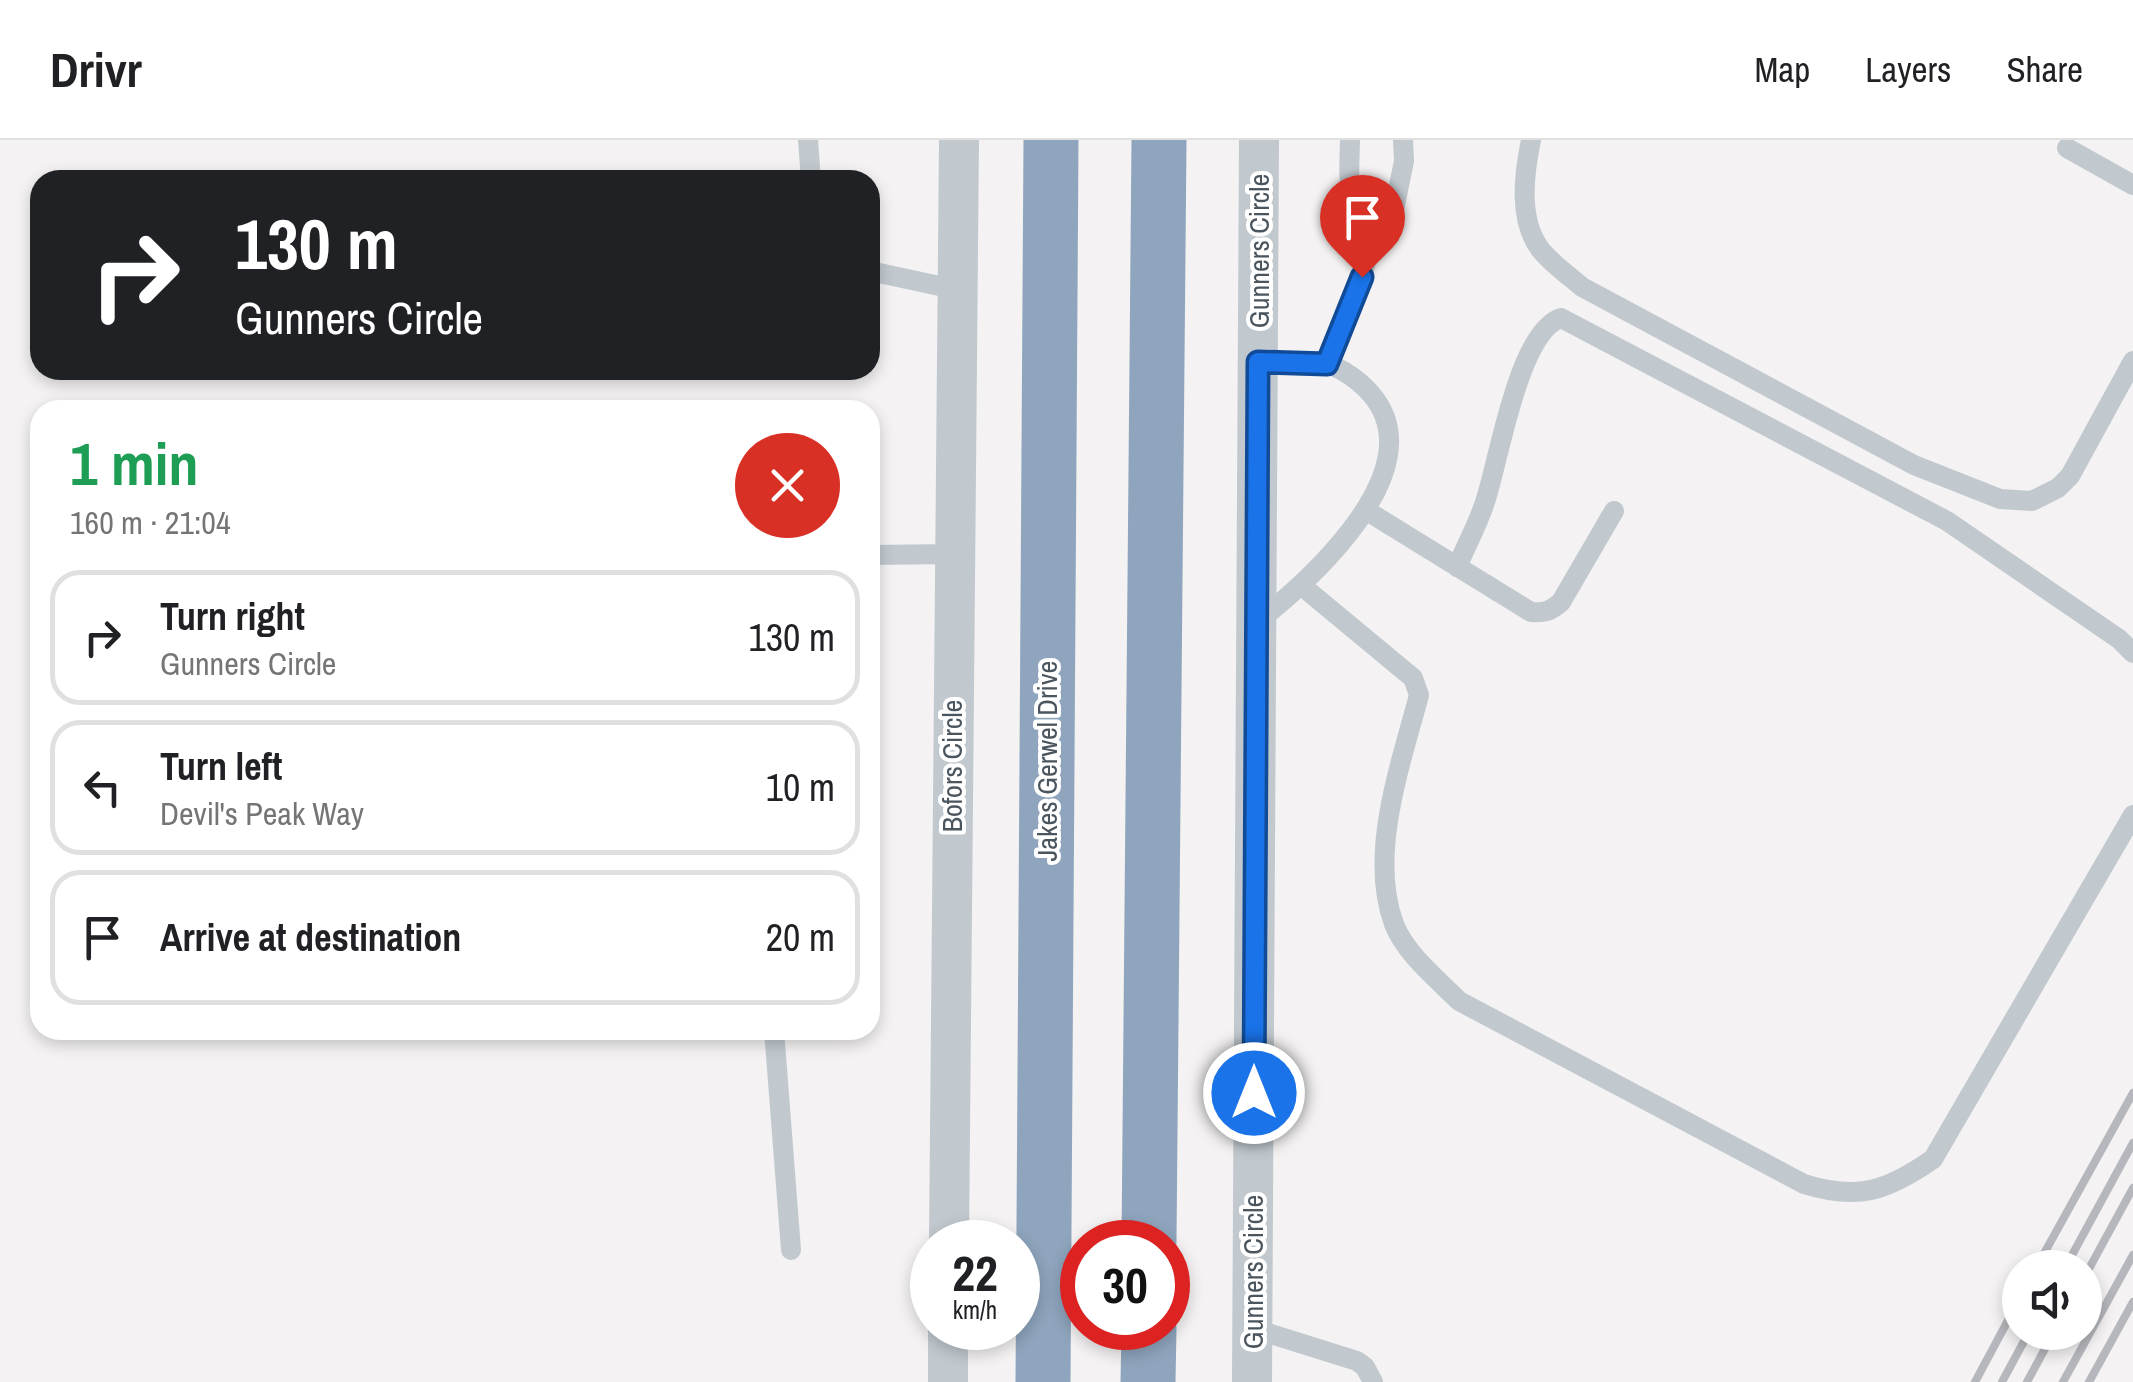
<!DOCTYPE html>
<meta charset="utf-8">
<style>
:root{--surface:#fff;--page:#f6f6f6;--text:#202124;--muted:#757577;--line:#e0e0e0}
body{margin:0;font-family:"Archivo Narrow",sans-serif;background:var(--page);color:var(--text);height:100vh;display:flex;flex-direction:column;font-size:38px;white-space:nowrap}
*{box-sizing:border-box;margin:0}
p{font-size:32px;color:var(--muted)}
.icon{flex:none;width:55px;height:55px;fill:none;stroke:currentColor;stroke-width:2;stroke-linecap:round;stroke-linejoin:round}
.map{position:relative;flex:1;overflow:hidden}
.side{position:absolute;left:30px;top:260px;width:850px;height:640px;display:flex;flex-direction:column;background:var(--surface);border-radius:30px;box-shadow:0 5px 15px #0003}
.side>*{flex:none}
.hud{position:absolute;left:30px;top:30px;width:850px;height:210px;border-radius:30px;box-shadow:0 5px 15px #0003;background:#202124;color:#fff;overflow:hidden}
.controls{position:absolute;left:2002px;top:1110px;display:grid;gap:20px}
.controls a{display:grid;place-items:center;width:100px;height:100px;border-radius:50%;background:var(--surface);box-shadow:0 5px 15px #0003;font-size:50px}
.speed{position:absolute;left:910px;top:1080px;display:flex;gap:20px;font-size:50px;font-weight:700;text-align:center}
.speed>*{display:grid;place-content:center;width:130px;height:130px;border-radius:50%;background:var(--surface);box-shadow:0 5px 15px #0003;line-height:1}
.speed small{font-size:25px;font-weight:400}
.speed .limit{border:15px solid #d22;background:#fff;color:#111}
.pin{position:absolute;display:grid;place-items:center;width:85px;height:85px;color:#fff;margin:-102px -42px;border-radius:50% 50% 50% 0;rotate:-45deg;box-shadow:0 0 10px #0007}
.pin .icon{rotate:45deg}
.me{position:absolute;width:110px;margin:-55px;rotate:0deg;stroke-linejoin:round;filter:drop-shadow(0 0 8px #0008)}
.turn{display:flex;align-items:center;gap:35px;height:210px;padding:0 40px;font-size:45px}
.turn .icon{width:130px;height:130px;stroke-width:2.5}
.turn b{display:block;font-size:70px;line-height:85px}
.round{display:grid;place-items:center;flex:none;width:105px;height:105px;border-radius:52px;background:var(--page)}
.overview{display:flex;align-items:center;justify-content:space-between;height:170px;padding:0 40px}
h1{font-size:60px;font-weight:700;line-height:75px;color:#1e9e55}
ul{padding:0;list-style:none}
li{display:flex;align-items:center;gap:30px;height:135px;margin:0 20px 15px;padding:0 20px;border:5px solid var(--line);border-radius:30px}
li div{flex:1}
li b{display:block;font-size:38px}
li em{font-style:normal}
header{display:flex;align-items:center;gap:60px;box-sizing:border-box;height:140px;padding:0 50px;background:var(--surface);border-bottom:2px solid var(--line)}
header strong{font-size:48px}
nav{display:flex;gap:55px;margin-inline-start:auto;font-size:35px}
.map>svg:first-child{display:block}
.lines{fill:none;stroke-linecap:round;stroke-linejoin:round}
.lane{stroke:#c1c9cf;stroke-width:20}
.street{stroke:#c1c9cf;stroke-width:40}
.highway{stroke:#8ea5bd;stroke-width:55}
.rail{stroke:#b5b7bc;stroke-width:8}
.route-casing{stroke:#114b97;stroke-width:25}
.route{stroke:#1a73e8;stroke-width:18}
.labels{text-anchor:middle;stroke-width:8;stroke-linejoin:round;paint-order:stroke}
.street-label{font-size:28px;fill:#4b555e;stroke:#fff}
</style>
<header>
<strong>Drivr</strong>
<nav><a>Map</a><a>Layers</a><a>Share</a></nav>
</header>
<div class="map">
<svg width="2133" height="1242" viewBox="0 0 2133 1242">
<rect width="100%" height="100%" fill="#f4f2f2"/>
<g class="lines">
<path class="lane" d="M 808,0 L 811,40
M 1350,0 C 1349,46 1345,51 1375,87
M 1531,0 C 1524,34 1518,79 1540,109 C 1551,123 1568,135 1582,147 L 1914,325 L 2000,359 L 2032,361 L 2058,348 L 2070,336 L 2133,221
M 2067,8 L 2133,45
M 870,131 L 958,150
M 1327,224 L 1362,137 L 1375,87 L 1395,65 L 1404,21 L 1403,0
M 1367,371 L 1531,472 C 1545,473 1551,471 1561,462 L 1614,371
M 870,415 L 954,414
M 1457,427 C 1466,406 1478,384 1485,362 C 1499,321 1518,192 1561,178 L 1947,381 L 2119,499 L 2133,513
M 1302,446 L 1413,538 L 1419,555 C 1401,624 1368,714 1394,784 C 1405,813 1437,839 1459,861 L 1804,1044 C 1858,1061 1887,1051 1933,1019 L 2133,675
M 1256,483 C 1309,441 1436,329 1371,254 C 1361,242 1342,228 1327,224 C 1307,219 1280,223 1258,222
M 774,890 L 791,1110
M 1252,1188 L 1357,1221 L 1365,1227 L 1373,1242"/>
<path class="street" d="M 949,1102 L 959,0
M 948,1242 L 948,1188
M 1252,1242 L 1259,0"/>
<path class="highway" d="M 1149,1102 L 1159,0
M 1043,1242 L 1051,0
M 1148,1242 L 1149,1188"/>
<path class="rail" d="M 2036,1128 L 2133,953
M 2065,1128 L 2133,1003
M 2085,1136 L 2133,1048
M 1975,1242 L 2020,1158
M 2002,1242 L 2029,1192
M 2027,1242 L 2054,1192
M 2063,1242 L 2133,1115
M 2089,1242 L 2133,1162"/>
</g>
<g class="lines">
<g class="route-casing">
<path id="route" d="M 1254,953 L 1258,222 L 1327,224 L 1362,137"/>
</g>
<use href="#route" class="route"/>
</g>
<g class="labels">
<g class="street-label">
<text transform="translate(1259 111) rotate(-90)" y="10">Gunners Circle</text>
<text transform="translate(1047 621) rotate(-90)" y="10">Jakes Gerwel Drive</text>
<text transform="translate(952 626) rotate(-90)" y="10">Bofors Circle</text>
<text transform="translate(1253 1132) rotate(-90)" y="10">Gunners Circle</text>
</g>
</g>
</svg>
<div class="controls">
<a><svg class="icon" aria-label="sound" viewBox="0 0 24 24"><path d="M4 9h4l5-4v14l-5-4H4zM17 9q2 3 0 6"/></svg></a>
</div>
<div class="speed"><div>22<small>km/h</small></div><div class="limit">30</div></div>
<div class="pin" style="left:1362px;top:137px;background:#d93025"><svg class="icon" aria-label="arrive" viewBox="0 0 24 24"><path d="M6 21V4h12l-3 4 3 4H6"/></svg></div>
<svg class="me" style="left:1254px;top:953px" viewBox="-20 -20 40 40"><circle r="17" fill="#1a73e8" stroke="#fff" stroke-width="3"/><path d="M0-11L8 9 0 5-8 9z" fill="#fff"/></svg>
<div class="hud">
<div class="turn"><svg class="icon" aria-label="right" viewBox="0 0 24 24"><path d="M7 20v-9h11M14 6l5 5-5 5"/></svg><div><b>130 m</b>Gunners Circle</div></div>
</div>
<section class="side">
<div class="overview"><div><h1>1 min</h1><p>160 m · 21:04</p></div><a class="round" style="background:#d93025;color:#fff"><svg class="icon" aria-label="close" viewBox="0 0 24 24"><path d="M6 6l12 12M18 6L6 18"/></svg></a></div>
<ul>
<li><svg class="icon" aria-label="right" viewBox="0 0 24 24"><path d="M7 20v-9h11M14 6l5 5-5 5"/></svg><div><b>Turn right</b><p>Gunners Circle</p></div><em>130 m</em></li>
<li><svg class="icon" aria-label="left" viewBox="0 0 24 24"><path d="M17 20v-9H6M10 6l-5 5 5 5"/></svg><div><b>Turn left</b><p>Devil's Peak Way</p></div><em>10 m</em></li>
<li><svg class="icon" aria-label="arrive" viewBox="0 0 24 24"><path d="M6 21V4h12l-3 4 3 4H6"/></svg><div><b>Arrive at destination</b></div><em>20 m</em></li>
</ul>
</section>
</div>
